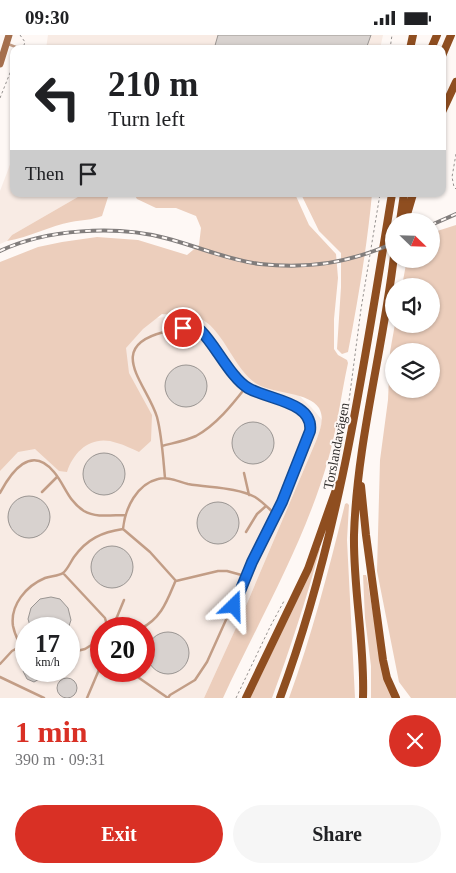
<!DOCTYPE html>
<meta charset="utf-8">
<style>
:root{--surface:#fff;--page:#f6f6f6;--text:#202124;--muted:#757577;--accent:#d93025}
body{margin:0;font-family:Georgia,serif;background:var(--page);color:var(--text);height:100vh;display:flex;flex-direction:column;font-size:19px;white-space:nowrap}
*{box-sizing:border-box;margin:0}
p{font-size:16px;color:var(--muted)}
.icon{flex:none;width:28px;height:28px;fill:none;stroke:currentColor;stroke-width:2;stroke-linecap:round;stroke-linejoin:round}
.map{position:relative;height:663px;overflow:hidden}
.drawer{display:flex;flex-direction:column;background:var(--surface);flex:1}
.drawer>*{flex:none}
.banner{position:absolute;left:10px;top:10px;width:436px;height:152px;border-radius:10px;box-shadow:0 1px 4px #0004;background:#fff;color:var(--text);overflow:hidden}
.needle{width:32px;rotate:113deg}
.controls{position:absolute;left:385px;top:178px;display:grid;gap:10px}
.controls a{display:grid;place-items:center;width:55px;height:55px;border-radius:50%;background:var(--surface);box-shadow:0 1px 4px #0004;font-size:25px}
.speed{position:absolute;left:15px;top:582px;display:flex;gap:10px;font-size:25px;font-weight:700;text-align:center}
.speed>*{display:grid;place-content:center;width:65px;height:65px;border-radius:50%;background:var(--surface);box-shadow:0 1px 4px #0004;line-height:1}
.speed small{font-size:12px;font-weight:400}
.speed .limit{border:8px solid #d22;background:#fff;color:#111}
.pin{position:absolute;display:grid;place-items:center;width:42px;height:42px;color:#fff;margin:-21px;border:2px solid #fff;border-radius:50%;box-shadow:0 1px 5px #0007}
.me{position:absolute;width:55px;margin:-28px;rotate:22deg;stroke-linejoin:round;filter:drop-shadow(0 0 4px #0008)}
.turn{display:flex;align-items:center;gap:18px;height:105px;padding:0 15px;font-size:22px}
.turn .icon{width:65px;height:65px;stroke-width:2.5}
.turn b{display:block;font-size:35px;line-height:42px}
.then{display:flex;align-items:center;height:48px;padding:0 15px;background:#0003;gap:10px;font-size:19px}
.round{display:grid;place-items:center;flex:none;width:52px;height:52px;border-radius:26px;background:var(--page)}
.headline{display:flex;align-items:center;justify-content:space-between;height:85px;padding:0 15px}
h1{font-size:30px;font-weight:600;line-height:38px;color:var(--accent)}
.button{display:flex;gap:10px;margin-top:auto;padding:10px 15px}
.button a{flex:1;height:58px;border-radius:30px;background:var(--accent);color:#fff;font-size:20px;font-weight:600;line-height:58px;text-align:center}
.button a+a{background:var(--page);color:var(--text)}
.status{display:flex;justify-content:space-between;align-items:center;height:35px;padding:0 25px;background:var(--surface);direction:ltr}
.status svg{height:14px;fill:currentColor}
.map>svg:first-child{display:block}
.built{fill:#f8ebe4;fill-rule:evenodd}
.green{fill:#eccebc;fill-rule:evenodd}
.building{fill:#d8d2cf;stroke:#9a9592}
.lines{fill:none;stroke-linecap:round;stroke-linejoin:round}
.path{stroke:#95918f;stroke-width:1;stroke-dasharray:2.5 2.5;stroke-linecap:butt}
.lane{stroke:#c29d86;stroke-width:2.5}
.secondary{stroke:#a56f4d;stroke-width:7}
.primary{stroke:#8f4e20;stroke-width:8}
.rail-casing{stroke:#817d7c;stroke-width:4}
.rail{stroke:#fef8f5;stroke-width:2;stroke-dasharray:5.5;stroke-linecap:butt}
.route-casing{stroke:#114b97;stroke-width:12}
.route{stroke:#1a73e8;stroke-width:9}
.labels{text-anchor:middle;stroke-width:4;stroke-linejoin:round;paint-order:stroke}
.street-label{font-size:14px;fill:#2e2c2b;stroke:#fef8f5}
</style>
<div class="status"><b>09:30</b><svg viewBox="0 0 49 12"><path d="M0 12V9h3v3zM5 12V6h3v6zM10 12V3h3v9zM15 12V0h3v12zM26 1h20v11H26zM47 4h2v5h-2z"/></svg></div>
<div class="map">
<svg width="456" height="663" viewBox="0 0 456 663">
<rect width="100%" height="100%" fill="#fef8f5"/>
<path class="built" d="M 48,0 L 383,0 L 380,14 L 46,14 Z
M 14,119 L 14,159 L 83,159 L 12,200 L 7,206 L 0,209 L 0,156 Z
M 204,280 L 285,347 L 311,372 L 323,386 L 316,406 L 245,573 L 204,663 L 0,663 L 0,299 L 114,285 ZM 26,594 L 69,594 L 69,636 L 26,636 ZM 101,594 L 144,594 L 144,636 L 101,636 Z"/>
<path class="green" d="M 83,159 L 109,159 L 102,181 C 92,185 82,185 71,187 C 50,191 30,202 7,206 L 12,200 Z
M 134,159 L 295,159 L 309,190 L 336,219 L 338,243 L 334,284 L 334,314 L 338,320 L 347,325 L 348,328 C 341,360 337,394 328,425 C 304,509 259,585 223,663 L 204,663 L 245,573 L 316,406 C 320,395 325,384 319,373 C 309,357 274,359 257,349 C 235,336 225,298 203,285 C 197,281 170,280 162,279 L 143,294 L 126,313 L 129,338 L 152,380 L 151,406 L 139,417 C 132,414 125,410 117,408 C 93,399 74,415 67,437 L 59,436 L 35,414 L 18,417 L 0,436 L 0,227 L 38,212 L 62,207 L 97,202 L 138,205 L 187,220 L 199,210 L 201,193 L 196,181 L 176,173 L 156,173 L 137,164 Z
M 301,159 L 372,159 C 367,212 358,265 348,317 L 342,319 L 337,314 L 341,252 L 341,218 L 319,196 Z
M 456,190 L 456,663 L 411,663 L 399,647 L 377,536 L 380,425 L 388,365 L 390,317 L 395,289 L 431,289 L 431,251 L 402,251 L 407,224 L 431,224 L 431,198 ZM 394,316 L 431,316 L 431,354 L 394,354 Z
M 347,468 L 349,470 L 347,505 L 355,663 L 289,663 C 312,600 329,534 345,469 Z
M 319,514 L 320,514 C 306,565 290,614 272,663 L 250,663 L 307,545 Z
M 363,540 L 366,540 L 367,543 L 382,631 L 394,663 L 371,663 L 371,631 L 365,583 Z"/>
<path class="building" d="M 218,0 L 371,0 L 366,14 L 214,14 Z
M165 351a21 21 0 1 1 42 0a21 21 0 1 1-42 0Z
M232 408a21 21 0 1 1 42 0a21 21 0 1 1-42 0Z
M83 439a21 21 0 1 1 42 0a21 21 0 1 1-42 0Z
M8 482a21 21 0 1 1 42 0a21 21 0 1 1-42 0Z
M197 488a21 21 0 1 1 42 0a21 21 0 1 1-42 0Z
M91 532a21 21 0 1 1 42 0a21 21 0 1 1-42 0Z
M 51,562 L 60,564 L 68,573 L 71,585 L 68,594 L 31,594 L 28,584 L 31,573 L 40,564 Z
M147 618a21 21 0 1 1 42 0a21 21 0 1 1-42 0Z
M 23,636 L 44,636 L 41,643 L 34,647 L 27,644 Z
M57 653a10 10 0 1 1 20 0a10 10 0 1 1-20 0Z"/>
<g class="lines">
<path class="path" d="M 20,0 L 25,7 L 24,10
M 390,14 L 392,0
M 0,63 L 14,28
M 456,119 L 452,142 L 454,152 L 456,154
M 333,444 L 349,366 L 361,274 L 380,159
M 236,663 L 270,592 L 284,566"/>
<path class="lane" d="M 8,9 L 21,14
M 162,411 C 173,408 185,406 196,401 C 216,390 232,370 246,352
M 244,438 L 249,460
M 165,443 C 163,422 162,401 157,382 C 147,349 104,312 164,297 C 177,294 188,291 201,297 C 216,312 231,343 248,353 C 268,365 314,367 310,396 L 282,467 L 252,527 L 207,627 L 195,645 L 170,660 L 168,663
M 42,457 L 57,442
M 0,458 C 11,437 31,409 54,437 C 65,450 68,466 84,476 C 96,483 112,480 125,480
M 246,497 L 257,479 L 266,471
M 63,538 L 105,583 L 108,594
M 245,541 L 227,536 L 218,536 L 176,546 L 150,517 L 123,494 C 125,473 137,449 158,444 C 168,441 179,447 188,449 C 210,453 236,452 255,462 C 263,467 269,474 276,480
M 112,594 L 124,565
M 140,594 C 161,584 167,566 175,547
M 26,613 C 18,609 15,600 13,591 C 10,570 26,551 45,543 C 50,541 59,541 63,538 C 68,534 71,526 74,522 C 87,504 102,497 123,494
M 69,618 L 85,614 L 101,604
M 0,629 L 12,616 L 21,611
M 129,636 L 168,663
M 0,642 L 44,663
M 87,663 L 101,630"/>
<path class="secondary" d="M 0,29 L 9,0"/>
<path class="primary" d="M 410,14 L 413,0
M 431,14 L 437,0
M 442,21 L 451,0
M 442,77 L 456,47
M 400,186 L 404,159
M 405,186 L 413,159
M 361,451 L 366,500 L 383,625 L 387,643 L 396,663
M 246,663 L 308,534 L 338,449
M 280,663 C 340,501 364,329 392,159
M 363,663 C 365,608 353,554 354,500 C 357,406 383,315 394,221"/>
<g class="rail-casing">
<path id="rail" d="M 431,190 L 456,179
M 0,216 C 46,194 116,190 165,203 C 197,211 227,225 260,229 C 310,234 348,228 394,208"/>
</g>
<use href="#rail" class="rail"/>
</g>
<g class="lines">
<g class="route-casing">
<path id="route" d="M 183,293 L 192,293 L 201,296 C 216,311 231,343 248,353 C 269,365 314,367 310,396 L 282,467 L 252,527 L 234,571"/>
</g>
<use href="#route" class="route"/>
</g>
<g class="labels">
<g class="street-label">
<text transform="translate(336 411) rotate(-79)" y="5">Torslandavägen</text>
</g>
</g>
</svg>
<div class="controls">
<a><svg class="needle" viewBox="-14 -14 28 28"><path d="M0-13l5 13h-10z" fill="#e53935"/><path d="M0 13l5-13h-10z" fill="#757577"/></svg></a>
<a><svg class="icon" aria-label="sound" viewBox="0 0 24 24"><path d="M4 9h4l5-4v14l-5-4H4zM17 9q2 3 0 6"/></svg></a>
<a><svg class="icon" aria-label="layers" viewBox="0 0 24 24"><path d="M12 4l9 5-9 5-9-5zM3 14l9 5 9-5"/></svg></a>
</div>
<div class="speed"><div>17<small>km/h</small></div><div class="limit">20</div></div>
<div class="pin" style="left:183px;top:293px;background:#d93025"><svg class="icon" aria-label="arrive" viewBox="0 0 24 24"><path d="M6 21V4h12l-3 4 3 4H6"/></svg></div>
<svg class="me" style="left:234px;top:571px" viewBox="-20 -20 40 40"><path d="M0-17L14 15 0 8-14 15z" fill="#1a73e8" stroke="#fff" stroke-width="4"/></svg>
<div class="banner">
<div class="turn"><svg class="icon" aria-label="left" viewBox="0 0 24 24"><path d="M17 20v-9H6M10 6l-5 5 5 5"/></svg><div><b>210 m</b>Turn left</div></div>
<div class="then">Then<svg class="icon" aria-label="arrive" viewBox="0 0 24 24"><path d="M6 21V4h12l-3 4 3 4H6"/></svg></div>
</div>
</div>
<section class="drawer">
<div class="headline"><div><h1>1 min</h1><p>390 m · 09:31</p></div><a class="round" style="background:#d93025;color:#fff"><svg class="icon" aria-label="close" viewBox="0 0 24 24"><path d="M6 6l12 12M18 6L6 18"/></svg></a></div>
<div class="button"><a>Exit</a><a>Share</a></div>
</section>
